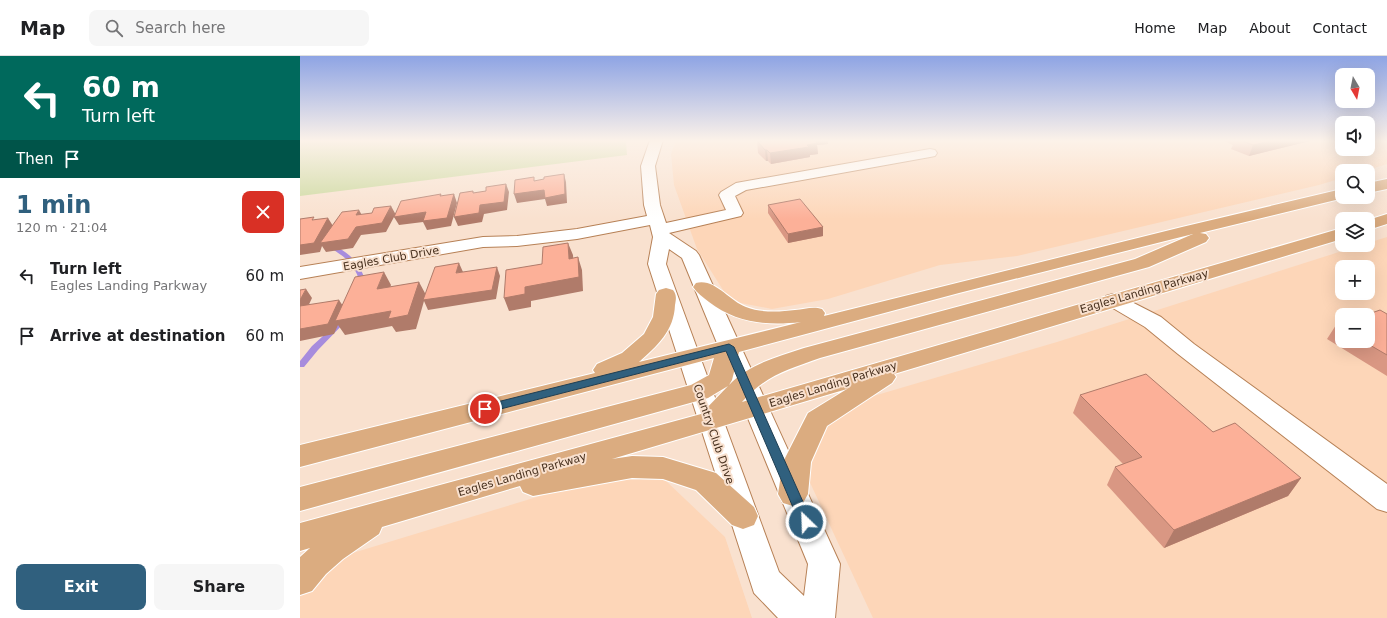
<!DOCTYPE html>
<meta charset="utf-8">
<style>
:root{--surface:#fff;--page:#f6f6f6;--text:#202124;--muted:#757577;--line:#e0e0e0;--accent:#30607e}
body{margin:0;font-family:"DejaVu Sans",sans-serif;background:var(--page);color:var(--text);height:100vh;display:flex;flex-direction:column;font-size:15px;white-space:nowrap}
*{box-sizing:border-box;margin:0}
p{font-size:13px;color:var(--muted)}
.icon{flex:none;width:22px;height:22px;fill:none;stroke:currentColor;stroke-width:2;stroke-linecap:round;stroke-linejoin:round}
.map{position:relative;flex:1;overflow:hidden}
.sheet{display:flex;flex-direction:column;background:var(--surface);width:300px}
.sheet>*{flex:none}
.guide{background:#00695c;color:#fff;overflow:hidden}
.needle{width:26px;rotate:170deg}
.fabs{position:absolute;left:1035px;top:12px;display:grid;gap:8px}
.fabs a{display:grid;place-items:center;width:40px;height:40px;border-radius:8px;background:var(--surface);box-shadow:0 4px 16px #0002;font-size:20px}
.pin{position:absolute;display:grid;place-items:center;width:34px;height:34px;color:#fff;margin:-17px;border:2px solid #fff;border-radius:50%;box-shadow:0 1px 4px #0007}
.me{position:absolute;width:44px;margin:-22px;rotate:336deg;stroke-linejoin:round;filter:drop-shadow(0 0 3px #0008)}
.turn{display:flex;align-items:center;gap:14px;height:84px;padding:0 16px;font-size:18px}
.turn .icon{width:52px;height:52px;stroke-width:2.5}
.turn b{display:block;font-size:28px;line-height:34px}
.then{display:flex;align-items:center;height:38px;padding:0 16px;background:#0003;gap:8px;font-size:15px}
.round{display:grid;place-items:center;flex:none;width:42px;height:42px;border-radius:8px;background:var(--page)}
.overview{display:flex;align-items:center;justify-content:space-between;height:68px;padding:0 16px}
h1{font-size:24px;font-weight:600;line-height:30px;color:var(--accent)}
.button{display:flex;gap:8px;margin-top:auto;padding:8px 16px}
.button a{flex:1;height:46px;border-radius:8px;background:var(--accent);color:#fff;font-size:16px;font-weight:600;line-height:46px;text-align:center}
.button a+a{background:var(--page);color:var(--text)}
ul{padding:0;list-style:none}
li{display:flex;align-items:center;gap:12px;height:60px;padding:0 16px}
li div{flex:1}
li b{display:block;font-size:15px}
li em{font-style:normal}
header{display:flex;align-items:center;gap:24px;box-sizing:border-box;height:56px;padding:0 20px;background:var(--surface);border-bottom:1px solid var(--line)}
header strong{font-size:19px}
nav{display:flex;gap:22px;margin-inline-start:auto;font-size:14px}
.search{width:280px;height:36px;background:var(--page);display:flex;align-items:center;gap:10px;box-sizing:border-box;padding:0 14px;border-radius:8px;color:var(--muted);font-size:15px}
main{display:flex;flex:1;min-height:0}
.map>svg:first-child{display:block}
.built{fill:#fdd6b8;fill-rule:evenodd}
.green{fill:#cad89c}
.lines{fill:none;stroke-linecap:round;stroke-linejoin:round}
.stream{fill:#a78cdd;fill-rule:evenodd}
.minor-casing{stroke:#b78156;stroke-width:2}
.major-casing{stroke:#fff;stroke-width:2}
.minor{fill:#fff;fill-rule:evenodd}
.major{fill:#dbac80;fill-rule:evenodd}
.wall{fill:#d99783}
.shaded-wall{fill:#b07b6a}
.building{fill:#fcb098;stroke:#b07b6a}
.route{fill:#30607e;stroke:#1f3e52}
.labels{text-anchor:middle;stroke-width:4;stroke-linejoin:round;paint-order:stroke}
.street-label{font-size:11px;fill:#47301e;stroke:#f9e1cf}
</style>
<header>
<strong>Map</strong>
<div class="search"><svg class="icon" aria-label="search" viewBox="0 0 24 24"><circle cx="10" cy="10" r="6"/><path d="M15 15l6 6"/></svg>Search here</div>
<nav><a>Home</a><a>Map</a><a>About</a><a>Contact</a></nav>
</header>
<main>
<section class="sheet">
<div class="guide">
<div class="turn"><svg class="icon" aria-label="left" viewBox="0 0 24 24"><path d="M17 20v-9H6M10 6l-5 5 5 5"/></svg><div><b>60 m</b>Turn left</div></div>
<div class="then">Then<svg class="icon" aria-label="arrive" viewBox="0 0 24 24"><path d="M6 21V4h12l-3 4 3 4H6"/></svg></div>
</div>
<div class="overview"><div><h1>1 min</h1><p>120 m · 21:04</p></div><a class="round" style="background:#d93025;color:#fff"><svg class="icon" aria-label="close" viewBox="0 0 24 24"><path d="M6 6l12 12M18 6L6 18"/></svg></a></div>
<ul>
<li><svg class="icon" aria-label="left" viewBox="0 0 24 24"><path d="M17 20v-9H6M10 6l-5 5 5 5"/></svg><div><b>Turn left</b><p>Eagles Landing Parkway</p></div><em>60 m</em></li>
<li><svg class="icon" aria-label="arrive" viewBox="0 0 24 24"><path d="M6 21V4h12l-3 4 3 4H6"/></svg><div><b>Arrive at destination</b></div><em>60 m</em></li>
</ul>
<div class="button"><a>Exit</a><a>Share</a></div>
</section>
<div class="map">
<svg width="1087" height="562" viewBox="0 0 1087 562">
<rect width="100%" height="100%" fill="#f9e1cf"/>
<path class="built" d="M 376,84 L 1042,84 L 1042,93 L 1068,93 L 1068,84 L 1087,84 L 1087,108 L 1065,115 L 1042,115 L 1042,122 L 1019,129 L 717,200 L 640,209 L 528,243 L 472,253 L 430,245 L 397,193 L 374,129 L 371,98 Z
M 1087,181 L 1087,562 L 573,562 L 506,418 L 515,385 L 536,351 L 757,286 L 1061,189 L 1068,189 L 1068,187 ZM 1042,211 L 1068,211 L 1068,237 L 1042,237 ZM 1042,259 L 1068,259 L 1068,285 L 1042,285 Z
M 296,423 L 365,424 L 425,481 L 452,562 L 0,562 L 0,513 Z"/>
<path class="green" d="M 0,84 L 327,84 L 326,86 L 327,99 L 0,140 Z"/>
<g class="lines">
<path class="stream" d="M 30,188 C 49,195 62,209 66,228 L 65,229 L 63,230 L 60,228 C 56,209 45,200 28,191 L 28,189 Z
M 45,261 L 48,263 L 47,264 L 18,294 L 4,311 L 0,311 L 0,305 L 12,290 L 43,262 Z"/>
<g class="minor-casing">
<path id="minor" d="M 350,84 L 363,84 L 355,110 L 360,149 L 366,167 L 426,154 L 419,139 L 421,136 L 436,127 L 630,93 L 635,94 L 637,97 L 635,100 L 630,101 L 446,134 L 435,140 L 443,157 L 441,160 L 369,177 L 396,195 L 399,199 L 540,508 L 535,562 L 478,562 L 454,537 L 348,208 L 353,181 L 350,169 L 277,183 L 217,190 L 183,191 L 0,223 L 0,211 L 183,181 L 217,180 L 277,173 L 347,160 L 344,149 L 341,110 ZM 369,193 L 382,202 L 508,508 L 504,540 L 479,516 L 366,208 Z
M 813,238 L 820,240 L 861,261 L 894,288 L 1087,428 L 1087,456 L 1077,453 L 878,298 L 845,271 L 806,248 L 803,244 L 806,240 Z"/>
</g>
<g class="major-casing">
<path id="major" d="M 1087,123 L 1087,133 L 1068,137 L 1068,127 Z
M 1042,133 L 1042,141 L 1048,141 L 900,177 L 906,178 L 909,182 L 906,186 L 849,211 L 520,302 C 487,314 466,319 442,346 L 1042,172 L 1042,183 L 594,318 L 596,321 L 592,327 L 527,370 L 511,406 L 508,438 L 503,447 L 493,450 L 483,447 L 478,438 L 483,406 L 508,357 L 547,333 L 312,403 L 332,400 L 363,401 L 416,417 L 454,451 L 458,460 L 454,469 L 443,473 L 432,469 L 396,434 L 363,423 L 332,422 L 233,440 L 223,436 L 220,430 L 82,471 L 79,478 L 43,503 L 26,518 L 12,535 L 0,539 L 0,501 L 10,492 L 0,495 L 0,467 L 401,358 L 428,330 L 408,342 L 0,455 L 0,431 L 391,329 L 409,319 L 414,302 L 0,411 L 0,389 L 295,317 L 293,314 L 297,308 L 322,297 L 344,278 L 353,261 L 356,238 L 359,234 L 366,232 L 373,234 C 377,239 376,243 375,249 C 374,275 357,290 339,306 L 501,266 C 468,270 436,267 409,246 C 403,241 397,237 393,231 L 396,227 C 415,222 429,245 446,251 C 461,257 480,256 495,254 C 505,253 513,250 522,253 L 525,257 L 524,260 L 882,171 ZM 893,178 L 835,203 L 504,292 C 477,301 449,308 429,329 L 432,324 L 439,296 L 659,237 Z
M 1087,158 L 1087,168 L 1068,174 L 1068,164 Z"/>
</g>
<use href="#minor" class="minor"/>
<use href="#major" class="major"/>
</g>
<path class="wall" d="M 457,84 L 528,84 L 528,88 L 517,89 L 518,98 L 510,99 L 510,101 L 471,108 L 468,105 L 466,105 L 458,97 Z
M 922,84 L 1011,84 L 1010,85 L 949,100 L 931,93 L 933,89 Z
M 468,149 L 523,171 L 523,180 L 488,187 L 468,157 Z
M 1087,258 L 1087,320 L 1027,283 L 1036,269 L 1042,267 L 1042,285 L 1068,285 Z
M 780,339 L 913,376 L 1001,422 L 988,440 L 864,492 L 807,429 L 815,411 L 823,408 L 773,357 Z"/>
<path class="shaded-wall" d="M 510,84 L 528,84 L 528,88 L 517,89 L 518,98 L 510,99 L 510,101 L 471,108 L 470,97 L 507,89 Z
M 975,84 L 1011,84 L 1010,85 L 949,100 L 953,89 Z
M 465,94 L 467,94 L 468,105 L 466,105 Z
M 264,118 L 266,126 L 267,147 L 247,150 L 245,143 L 217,147 L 214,138 Z
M 206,128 L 209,136 L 207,154 L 184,158 L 182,166 L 158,170 L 154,161 L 180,149 Z
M 154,138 L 157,147 L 151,170 L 127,174 L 123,166 L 99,169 L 94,161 L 86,176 L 61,179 L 53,192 L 26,196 L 22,190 L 20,196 L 0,199 L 0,189 L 28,162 L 33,170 L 56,171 L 91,150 L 96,159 Z
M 59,154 L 64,163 L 56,159 Z
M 523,171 L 523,180 L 488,187 L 488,178 Z
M 268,187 L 273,199 L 274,216 L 269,203 Z
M 278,201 L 282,214 L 283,235 L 231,245 L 231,251 L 209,255 L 204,242 L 225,231 Z
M 159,207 L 163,216 L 156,217 Z
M 197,211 L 200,220 L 196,243 L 128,254 L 124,245 L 116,273 L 96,276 L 92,270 L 45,279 L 38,269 L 34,278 L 0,285 L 0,273 L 39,244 L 45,253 L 119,226 L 126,239 Z
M 84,216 L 91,229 L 85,246 L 77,233 Z
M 6,233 L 12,242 L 3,261 L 0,256 L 0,244 Z
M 1001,422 L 988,440 L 864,492 L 874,474 Z"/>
<path class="building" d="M 462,84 L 514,84 L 517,87 L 507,89 L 509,91 L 470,97 L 467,94 L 465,94 L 458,86 L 462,85 Z
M 940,84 L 975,84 L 953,89 Z
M 264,118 L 265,138 L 245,142 L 244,134 L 214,138 L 215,124 L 234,121 L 234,125 L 244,123 L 244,121 Z
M 206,128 L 204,146 L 180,149 L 179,157 L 154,161 L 160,137 L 173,135 L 173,137 L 186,135 L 186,131 Z
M 141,138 L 140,140 L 154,138 L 147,162 L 123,165 L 126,156 L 94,161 L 101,145 Z
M 500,143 L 523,171 L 488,178 L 468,149 Z
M 91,150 L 82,167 L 56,171 L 48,183 L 20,187 L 42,156 L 59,154 L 56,159 L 72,157 L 74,152 Z
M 14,161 L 12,164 L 28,162 L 14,187 L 0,189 L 0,163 Z
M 268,187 L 269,203 L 278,201 L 279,221 L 225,231 L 225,238 L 204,242 L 206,214 L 242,208 L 243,191 Z
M 159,207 L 156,217 L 197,211 L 192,234 L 123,244 L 135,211 Z
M 84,216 L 77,233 L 119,226 L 108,259 L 88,263 L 91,255 L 35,265 L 55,221 Z
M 6,233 L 0,244 L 0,234 Z
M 39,244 L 28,268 L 0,273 L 0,250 Z
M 1080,254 L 1087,258 L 1087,299 L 1063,285 L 1068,285 L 1068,259 L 1066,259 Z
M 1042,267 L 1042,272 L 1036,269 Z
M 846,318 L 913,376 L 935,367 L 1001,422 L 874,474 L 815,411 L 842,401 L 780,339 Z"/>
<linearGradient id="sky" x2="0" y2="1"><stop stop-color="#8ea4e4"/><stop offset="0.52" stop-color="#fcf2e9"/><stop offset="1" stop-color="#fcf2e9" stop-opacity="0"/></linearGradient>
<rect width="1087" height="163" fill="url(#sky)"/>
<path class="route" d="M 429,288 L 434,291 L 512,466 L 510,470 L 506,472 L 501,470 L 426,295 L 185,357 L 182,356 L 180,353 L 182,351 L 185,349 Z"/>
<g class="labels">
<g class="street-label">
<text transform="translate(91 202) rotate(-10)" y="4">Eagles Club Drive</text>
<text transform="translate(844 235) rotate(-16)" y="4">Eagles Landing Parkway</text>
<text transform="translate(533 328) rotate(-17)" y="4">Eagles Landing Parkway</text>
<text transform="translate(414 378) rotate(71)" y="4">Country Club Drive</text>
<text transform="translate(222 418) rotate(-16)" y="4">Eagles Landing Parkway</text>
</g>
</g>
</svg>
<div class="fabs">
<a><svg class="needle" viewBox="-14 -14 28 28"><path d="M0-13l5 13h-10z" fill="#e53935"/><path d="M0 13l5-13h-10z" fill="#757577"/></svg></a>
<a><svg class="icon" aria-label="sound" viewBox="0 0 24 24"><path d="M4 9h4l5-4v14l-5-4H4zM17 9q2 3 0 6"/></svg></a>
<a><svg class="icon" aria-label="search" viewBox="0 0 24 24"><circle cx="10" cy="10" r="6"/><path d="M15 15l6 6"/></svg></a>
<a><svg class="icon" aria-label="layers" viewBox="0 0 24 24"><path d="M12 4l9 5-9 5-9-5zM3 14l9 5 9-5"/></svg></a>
<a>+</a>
<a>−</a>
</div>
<div class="pin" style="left:185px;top:353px;background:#d93025"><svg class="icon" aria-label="arrive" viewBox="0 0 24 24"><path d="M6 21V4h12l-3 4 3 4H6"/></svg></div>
<svg class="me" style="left:506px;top:466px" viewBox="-20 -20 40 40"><circle r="17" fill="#30607e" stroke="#fff" stroke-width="3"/><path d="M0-11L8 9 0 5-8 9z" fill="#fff"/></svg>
</div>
</main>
